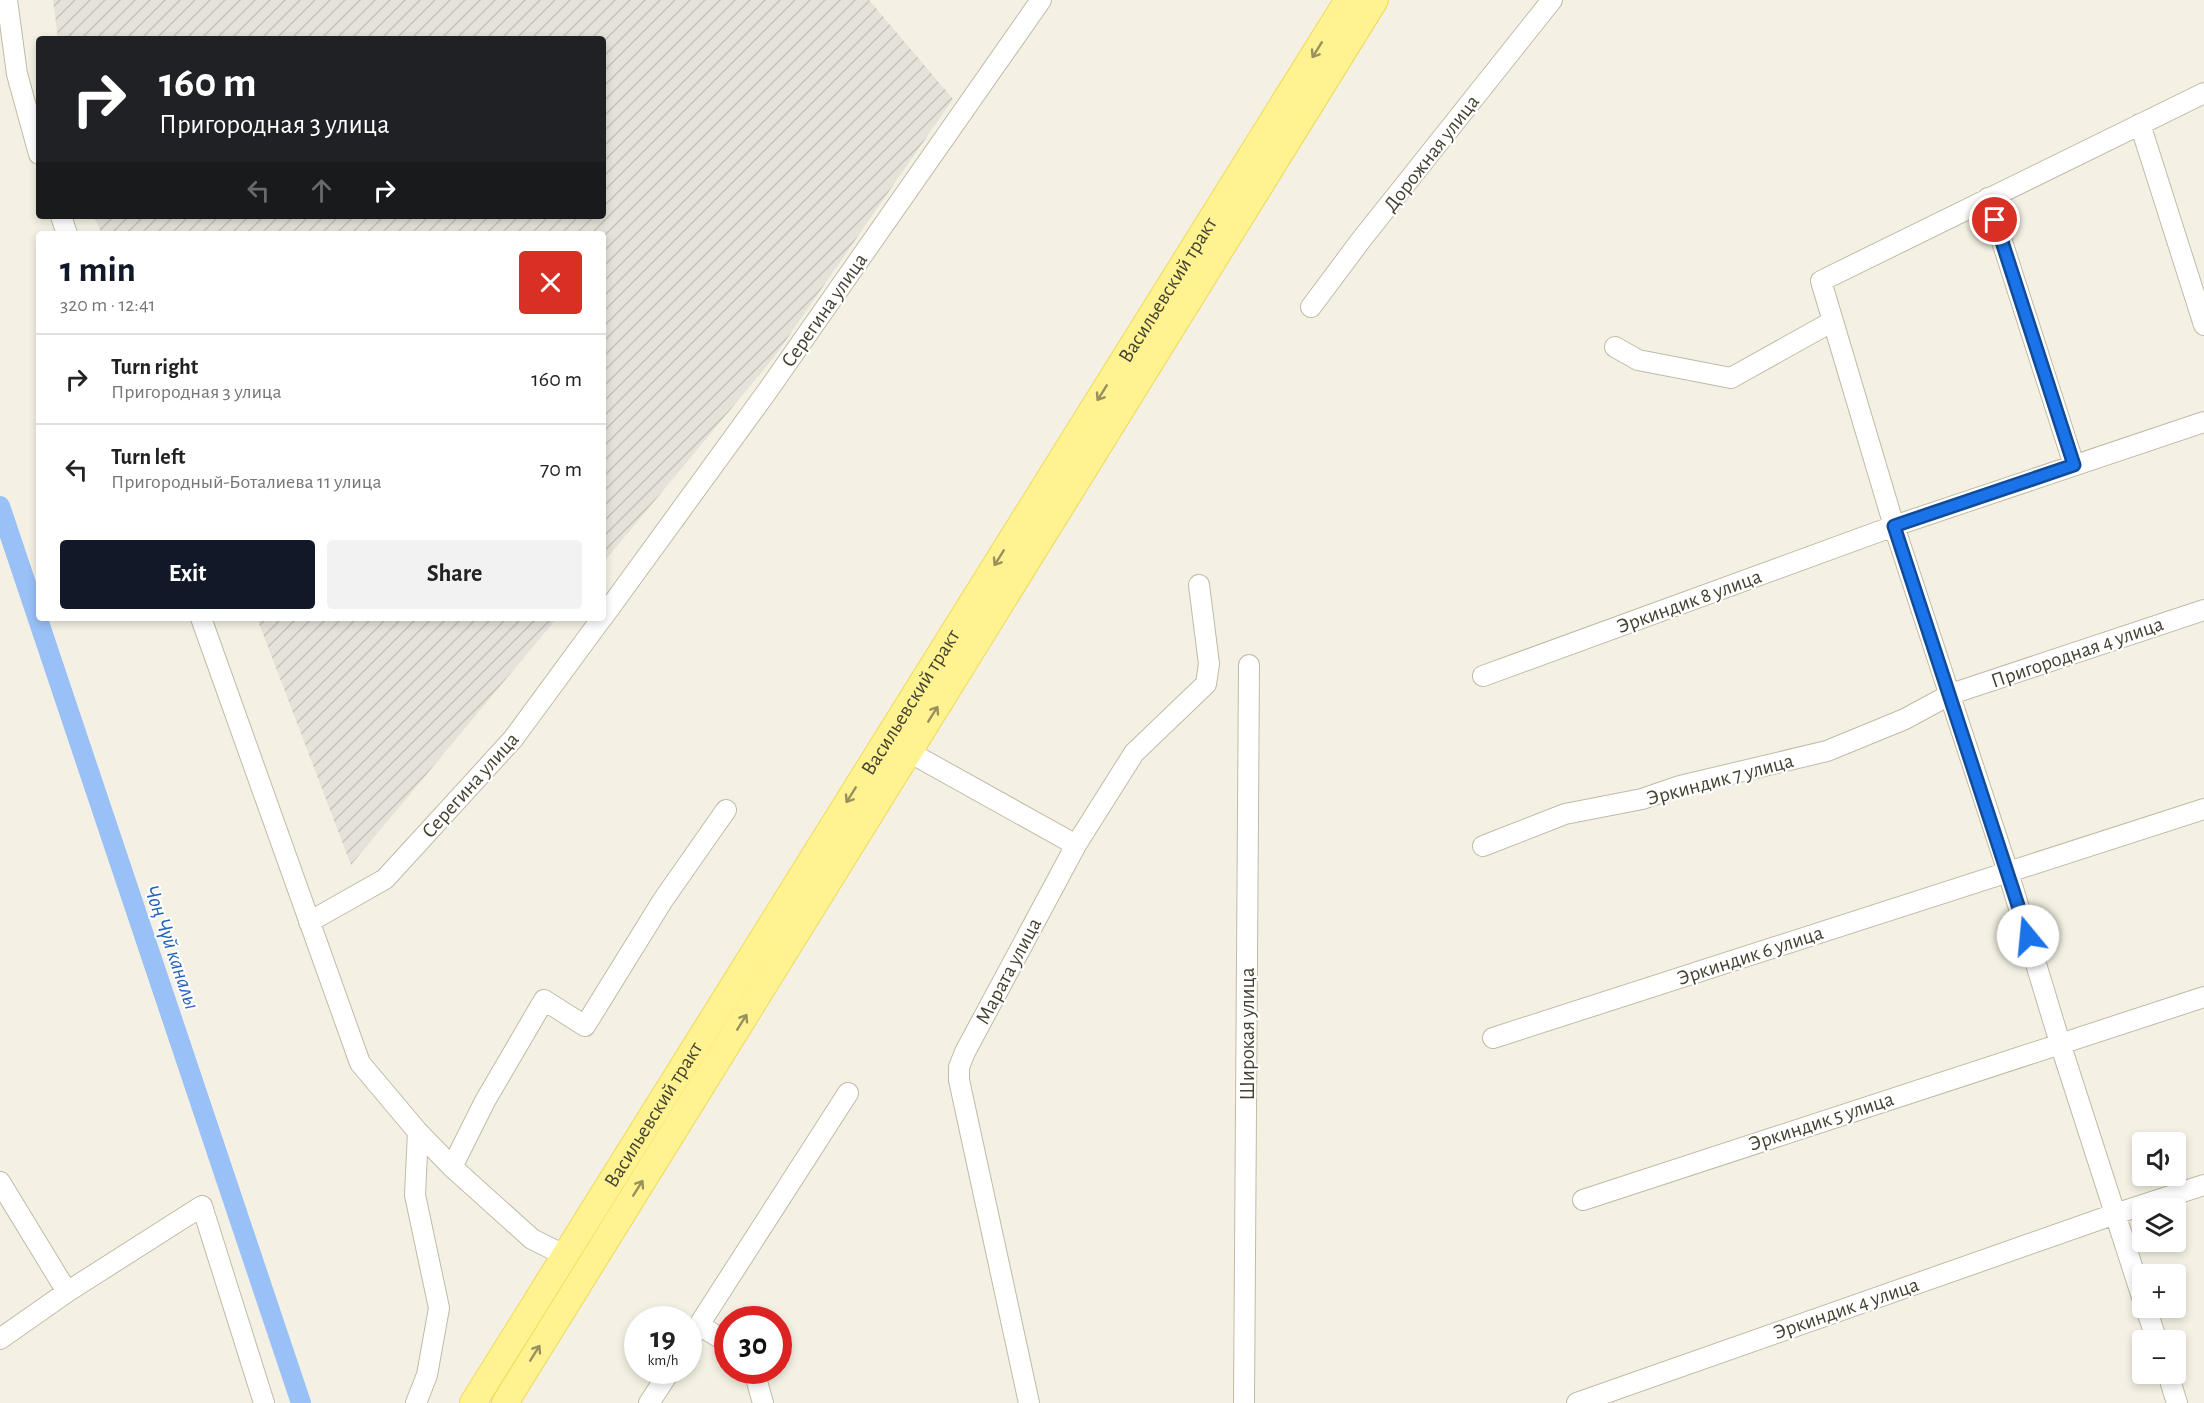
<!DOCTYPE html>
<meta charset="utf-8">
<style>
:root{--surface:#fff;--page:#f2f2f2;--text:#222;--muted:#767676;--line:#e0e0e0;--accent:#111827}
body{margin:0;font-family:"Alegreya Sans",sans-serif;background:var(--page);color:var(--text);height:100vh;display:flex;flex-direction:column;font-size:22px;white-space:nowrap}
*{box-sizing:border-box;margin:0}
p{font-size:20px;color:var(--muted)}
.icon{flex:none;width:33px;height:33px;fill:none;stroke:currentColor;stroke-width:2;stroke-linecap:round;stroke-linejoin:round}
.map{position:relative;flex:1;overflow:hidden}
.panel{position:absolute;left:36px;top:231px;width:570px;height:390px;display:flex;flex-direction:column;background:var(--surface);border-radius:6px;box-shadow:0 3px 9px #0003}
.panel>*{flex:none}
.top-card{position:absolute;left:36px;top:36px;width:570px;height:183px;border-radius:6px;box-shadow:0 3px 9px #0003;background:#202124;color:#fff;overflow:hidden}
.fabs{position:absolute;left:2132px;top:1132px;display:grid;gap:12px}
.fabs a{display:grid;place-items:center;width:54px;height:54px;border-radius:6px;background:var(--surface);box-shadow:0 3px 9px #0003;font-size:30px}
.speed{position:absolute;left:624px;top:1306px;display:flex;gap:12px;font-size:30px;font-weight:700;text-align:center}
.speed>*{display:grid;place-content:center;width:78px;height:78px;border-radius:50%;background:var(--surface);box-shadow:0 3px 9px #0003;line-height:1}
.speed small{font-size:15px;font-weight:400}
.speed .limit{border:9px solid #d22;background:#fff;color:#111}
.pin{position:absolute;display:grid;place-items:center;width:51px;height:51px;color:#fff;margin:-26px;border:3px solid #fff;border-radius:50%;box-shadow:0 2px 6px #0007}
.me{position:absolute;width:66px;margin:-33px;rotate:343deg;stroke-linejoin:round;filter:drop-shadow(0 0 4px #0008)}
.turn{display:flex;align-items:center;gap:21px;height:126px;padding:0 24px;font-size:27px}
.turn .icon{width:78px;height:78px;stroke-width:2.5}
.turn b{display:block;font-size:42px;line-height:51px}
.lanes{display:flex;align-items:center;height:57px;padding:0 24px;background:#0003;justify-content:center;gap:30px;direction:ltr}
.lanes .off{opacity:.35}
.round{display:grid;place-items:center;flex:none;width:63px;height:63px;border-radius:6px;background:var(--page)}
.overview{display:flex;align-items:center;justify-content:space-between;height:102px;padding:0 24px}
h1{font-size:36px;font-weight:700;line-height:45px;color:var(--accent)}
.cta{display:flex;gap:12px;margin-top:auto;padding:12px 24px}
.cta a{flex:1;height:69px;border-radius:6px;background:var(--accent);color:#fff;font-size:24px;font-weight:700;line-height:69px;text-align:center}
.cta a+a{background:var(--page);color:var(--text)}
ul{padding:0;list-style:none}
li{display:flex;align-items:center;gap:18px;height:90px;padding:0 24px;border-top:2px solid var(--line)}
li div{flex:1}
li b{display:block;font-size:22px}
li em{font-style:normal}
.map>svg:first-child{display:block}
.industrial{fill:url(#industrial-furrows)}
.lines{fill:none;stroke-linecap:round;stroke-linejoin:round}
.canal{stroke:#99c1f7;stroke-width:20}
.minor-casing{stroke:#c0bba5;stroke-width:22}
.major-casing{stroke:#efda56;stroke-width:28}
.minor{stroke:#fff;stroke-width:20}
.major{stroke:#fff291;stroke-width:26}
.oneway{stroke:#99915d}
.route-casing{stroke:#114b97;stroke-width:15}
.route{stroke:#1a73e8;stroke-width:10}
.labels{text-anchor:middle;stroke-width:4.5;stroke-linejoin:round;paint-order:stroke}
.street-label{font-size:21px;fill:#464233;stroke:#fff}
.water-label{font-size:22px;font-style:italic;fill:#2262bc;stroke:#fff}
</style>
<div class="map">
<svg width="2204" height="1403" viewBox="0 0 2204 1403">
<defs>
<pattern id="industrial-furrows" width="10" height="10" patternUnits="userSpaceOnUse" patternTransform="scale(1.5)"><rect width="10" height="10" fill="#e5e2d9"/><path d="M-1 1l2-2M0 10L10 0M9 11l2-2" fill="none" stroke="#c6c3bb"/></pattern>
</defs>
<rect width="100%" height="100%" fill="#f4f1e4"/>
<path class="industrial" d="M 53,0 L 869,0 L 953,99 L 775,356 L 603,563 L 603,234 L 102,234 L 94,216 L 603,216 L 603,39 L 58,39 Z
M 257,618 L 557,618 L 351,865 Z"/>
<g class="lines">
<path class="canal" d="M 0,506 L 301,1403"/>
<g class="minor-casing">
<path id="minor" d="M 7,0 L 17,74 L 39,154
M 2140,124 L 2204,325
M 1988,198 L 2074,465
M 61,216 L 67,234
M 1311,307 L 1361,240 L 1552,0
M 1615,347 L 1638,360 L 1731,378 L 1833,321
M 603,617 L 766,393 L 1041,0
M 201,618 L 360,1063 L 418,1132 L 452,1167 L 532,1239 L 564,1255
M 1483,676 L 1894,526 L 2204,422
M 909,752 L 1076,845
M 1483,846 L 1565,814 L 1642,799 L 1680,786 L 1827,751 L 1905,719 L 1951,694 L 2204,610
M 309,922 L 385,879 L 513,739 L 602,618
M 1493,1038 L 2204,809
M 452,1167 L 485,1101 L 544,1000 L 585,1026 L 663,900 L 726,810
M 0,1182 L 67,1292
M 1583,1200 L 2204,997
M 2142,1297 L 2060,1043 L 2008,872 L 1894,526 L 1821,281 L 2204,93
M 2146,1308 L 2157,1341
M 699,1325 L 728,1343
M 0,1339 L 67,1292 L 202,1206 L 264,1403
M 688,1342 L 848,1093
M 754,1371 L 763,1403
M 2168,1374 L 2177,1403
M 416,1403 L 427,1375 L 439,1308 L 415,1195 L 418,1132
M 649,1403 L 670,1371
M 1029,1403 L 959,1080 L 959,1067 L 965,1052 L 1076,845 L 1134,753 L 1206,684 L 1209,664 L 1199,585
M 1244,1403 L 1249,665
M 1577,1403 L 2115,1214 L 2204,1185"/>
</g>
<g class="major-casing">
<g id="major">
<path id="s1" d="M 473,1403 L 1348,0"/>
<path d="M 505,1403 L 1375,0"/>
</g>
</g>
<use href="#minor" class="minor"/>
<use href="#major" class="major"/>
</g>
<defs><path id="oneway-shaft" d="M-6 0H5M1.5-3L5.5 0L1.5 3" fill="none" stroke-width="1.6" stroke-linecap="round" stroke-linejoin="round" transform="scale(1.5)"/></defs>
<g class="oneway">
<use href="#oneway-shaft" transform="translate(1317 50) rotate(122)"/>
<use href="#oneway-shaft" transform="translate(1102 393) rotate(122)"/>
<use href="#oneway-shaft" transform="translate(999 558) rotate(122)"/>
<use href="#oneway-shaft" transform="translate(933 714) rotate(-58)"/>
<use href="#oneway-shaft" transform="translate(851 795) rotate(122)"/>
<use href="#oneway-shaft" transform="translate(742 1022) rotate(-58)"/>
<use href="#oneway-shaft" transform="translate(638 1188) rotate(-58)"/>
<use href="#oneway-shaft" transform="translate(535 1353) rotate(-58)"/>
</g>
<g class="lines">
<g class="route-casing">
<path id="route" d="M 1995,220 L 2074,465 L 1894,526 L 2028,936"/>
</g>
<use href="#route" class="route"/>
</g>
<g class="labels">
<g class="street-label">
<text transform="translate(1431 153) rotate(-52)" y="7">Дорожная улица</text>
<text dy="7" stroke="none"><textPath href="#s1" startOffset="1312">Васильевский тракт</textPath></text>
<text transform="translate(824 310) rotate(-55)" y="7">Серегина улица</text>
<text transform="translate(1689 601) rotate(-20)" y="7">Эркиндик 8 улица</text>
<text transform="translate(2077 652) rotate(-19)" y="7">Пригородная 4 улица</text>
<text dy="7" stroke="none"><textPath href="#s1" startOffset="826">Васильевский тракт</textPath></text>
<text transform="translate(1720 779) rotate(-15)" y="7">Эркиндик 7 улица</text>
<text transform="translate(470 785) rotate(-48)" y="7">Серегина улица</text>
<text transform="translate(1750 955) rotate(-18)" y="7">Эркиндик 6 улица</text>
<text transform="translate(1008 971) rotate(-62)" y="7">Марата улица</text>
<text transform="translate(1247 1034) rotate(-90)" y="7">Широкая улица</text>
<text dy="7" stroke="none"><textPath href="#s1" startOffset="340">Васильевский тракт</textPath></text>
<text transform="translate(1821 1121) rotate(-18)" y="7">Эркиндик 5 улица</text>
<text transform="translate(1846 1308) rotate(-19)" y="7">Эркиндик 4 улица</text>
</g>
<g class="water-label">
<text transform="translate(173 947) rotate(71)" y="8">Чоң Чүй каналы</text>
</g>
</g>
</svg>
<div class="fabs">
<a><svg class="icon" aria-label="sound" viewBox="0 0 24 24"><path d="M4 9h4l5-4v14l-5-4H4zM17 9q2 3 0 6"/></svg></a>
<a><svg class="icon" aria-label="layers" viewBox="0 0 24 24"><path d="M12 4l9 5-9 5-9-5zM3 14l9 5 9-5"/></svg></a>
<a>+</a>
<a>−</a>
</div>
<div class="speed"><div>19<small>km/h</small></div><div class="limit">30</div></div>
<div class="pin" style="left:1995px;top:220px;background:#d93025"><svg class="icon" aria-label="arrive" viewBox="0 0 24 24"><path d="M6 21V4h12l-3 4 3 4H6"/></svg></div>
<svg class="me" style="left:2028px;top:936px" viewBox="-20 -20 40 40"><circle r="19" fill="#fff"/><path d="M0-13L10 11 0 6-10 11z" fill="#1a73e8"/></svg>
<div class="top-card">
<div class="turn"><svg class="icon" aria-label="right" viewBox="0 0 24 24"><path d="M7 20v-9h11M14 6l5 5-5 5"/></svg><div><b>160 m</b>Пригородная 3 улица</div></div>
<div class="lanes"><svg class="icon off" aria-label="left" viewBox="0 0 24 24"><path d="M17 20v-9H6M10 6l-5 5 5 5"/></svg><svg class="icon off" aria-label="ahead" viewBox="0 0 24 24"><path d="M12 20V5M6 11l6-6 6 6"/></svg><svg class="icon" aria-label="right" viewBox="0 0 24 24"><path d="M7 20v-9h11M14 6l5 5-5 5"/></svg></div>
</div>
<section class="panel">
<div class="overview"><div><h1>1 min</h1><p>320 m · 12:41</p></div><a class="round" style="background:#d93025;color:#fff"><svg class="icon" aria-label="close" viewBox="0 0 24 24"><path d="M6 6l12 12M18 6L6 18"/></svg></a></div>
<ul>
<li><svg class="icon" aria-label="right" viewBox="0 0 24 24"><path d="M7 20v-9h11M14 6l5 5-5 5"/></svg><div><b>Turn right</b><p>Пригородная 3 улица</p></div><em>160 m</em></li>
<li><svg class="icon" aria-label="left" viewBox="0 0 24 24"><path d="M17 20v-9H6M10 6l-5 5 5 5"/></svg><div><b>Turn left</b><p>Пригородный-Боталиева 11 улица</p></div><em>70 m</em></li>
</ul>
<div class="cta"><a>Exit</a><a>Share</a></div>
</section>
</div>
